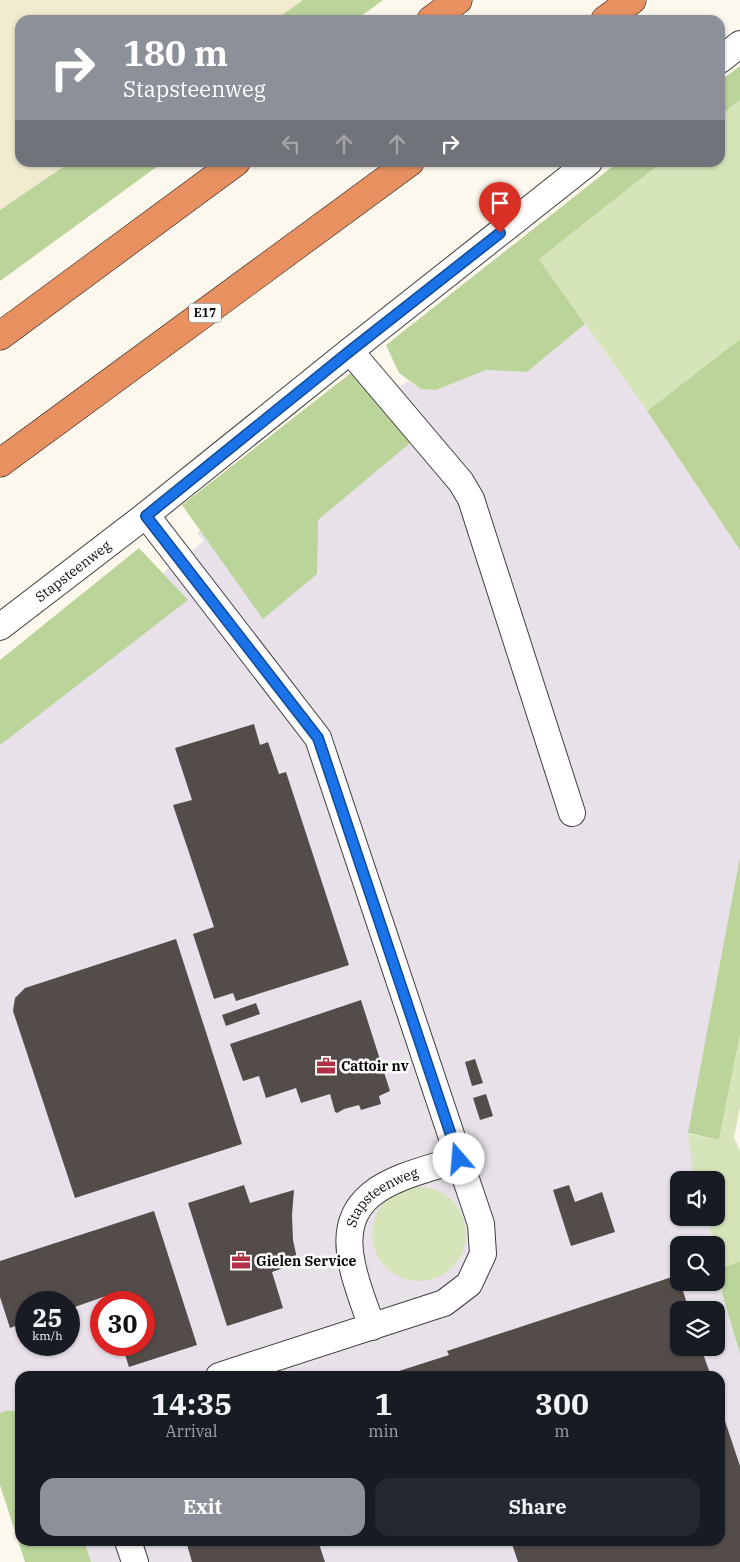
<!DOCTYPE html>
<style>
:root{--surface:#171b24;--page:#242831;--text:#f1f3f6;--muted:#9ea1a6;--accent:#8c9099}
body{margin:0;font-family:"IBM Plex Serif",serif;background:var(--page);color:var(--text);height:100vh;display:flex;flex-direction:column;font-size:19px;white-space:nowrap}
*{box-sizing:border-box;margin:0}
p{font-size:16px;color:var(--muted)}
.icon{flex:none;width:28px;height:28px;fill:none;stroke:currentColor;stroke-width:2;stroke-linecap:round;stroke-linejoin:round}
.map{position:relative;flex:1;overflow:hidden}
.side{position:absolute;left:15px;top:1371px;width:710px;height:175px;display:flex;flex-direction:column;background:var(--surface);border-radius:15px;box-shadow:0 1px 4px #0004}
.side>*{flex:none}
.top-card{position:absolute;left:15px;top:15px;width:710px;height:152px;border-radius:15px;box-shadow:0 1px 4px #0004;background:#8c9099;color:#fff;overflow:hidden}
.tools{position:absolute;left:670px;top:1171px;display:grid;gap:10px}
.tools a{display:grid;place-items:center;width:55px;height:55px;border-radius:10px;background:var(--surface);box-shadow:0 1px 4px #0004;font-size:25px}
.speed{position:absolute;left:15px;top:1291px;display:flex;gap:10px;font-size:25px;font-weight:700;text-align:center}
.speed>*{display:grid;place-content:center;width:65px;height:65px;border-radius:50%;background:var(--surface);box-shadow:0 1px 4px #0004;line-height:1}
.speed small{font-size:12px;font-weight:400}
.speed .limit{border:8px solid #d22;background:#fff;color:#111}
.pin{position:absolute;display:grid;place-items:center;width:42px;height:42px;color:#fff;margin:-51px -21px;border-radius:50% 50% 50% 0;rotate:-45deg;box-shadow:0 0 5px #0007}
.pin .icon{rotate:45deg}
.me{position:absolute;width:55px;margin:-28px;rotate:342deg;stroke-linejoin:round;filter:drop-shadow(0 0 4px #0008)}
.turn{display:flex;align-items:center;gap:18px;height:105px;padding:0 25px;font-size:22px}
.turn .icon{width:65px;height:65px;stroke-width:2.5}
.turn b{display:block;font-size:35px;line-height:42px}
.lanes{display:flex;align-items:center;height:48px;padding:0 25px;background:#0003;justify-content:center;gap:25px;direction:ltr}
.lanes .off{opacity:.35}
.eta{display:flex;justify-content:space-evenly;align-items:center;height:85px;text-align:center}
.eta b{font-size:30px;font-weight:700;line-height:35px}
.primary-button{display:flex;gap:10px;margin-top:auto;padding:10px 25px}
.primary-button a{flex:1;height:58px;border-radius:15px;background:var(--accent);color:#fff;font-size:20px;font-weight:700;line-height:58px;text-align:center}
.primary-button a+a{background:var(--page);color:var(--text)}
.map>svg:first-child{display:block}
.industrial{fill:#e8e1ea;fill-rule:evenodd}
.farmland{fill:#f1ebcf}
.green{fill:#d5e5b9}
.forest{fill:#bad49a}
.building{fill:#544c49}
.lines{fill:none;stroke-linecap:round;stroke-linejoin:round}
.minor-casing{stroke:#3f3f3f;stroke-width:28}
.highway-casing{stroke:#1d1d1d;stroke-width:29}
.minor{stroke:#fff;stroke-width:26}
.highway{stroke:#e89060;stroke-width:28}
.route-casing{stroke:#114b97;stroke-width:12}
.route{stroke:#1a73e8;stroke-width:9}
.labels{text-anchor:middle;stroke-width:5;stroke-linejoin:round;paint-order:stroke}
.shield{fill:#fff;stroke:#555;stroke-width:1}
.shield-label{font-size:12px;font-weight:bold;fill:#0c0c0c}
.street-label{font-size:14px;fill:#0c0c0c;stroke:#fff}
.poi-label{font-size:14px;font-weight:bold;fill:#0c0c0c;stroke:#fff;text-anchor:start}
</style>
<div class="map">
<svg width="740" height="1562" viewBox="0 0 740 1562">
<rect width="100%" height="100%" fill="#fdf8ed"/>
<path class="industrial" d="M 585,324 L 647,411 L 740,550 L 740,857 L 689,1133 L 694,1180 L 679,1180 L 679,1218 L 705,1218 L 715,1245 L 679,1245 L 679,1282 L 716,1282 L 716,1249 L 723,1268 L 722,1293 L 740,1354 L 740,1562 L 91,1562 L 84,1541 L 720,1541 L 720,1376 L 20,1376 L 20,1412 L 8,1410 L 0,1413 L 0,689 L 161,575 L 204,541 L 197,533 L 351,414 L 409,381 L 421,389 L 436,390 L 485,370 L 527,372 ZM 26,1302 L 69,1302 L 69,1345 L 26,1345 ZM 101,1302 L 144,1302 L 144,1345 L 101,1345 ZM 679,1310 L 716,1310 L 716,1348 L 679,1348 Z"/>
<path class="farmland" d="M 0,0 L 303,0 L 275,20 L 20,20 L 20,162 L 69,163 L 0,210 Z"/>
<path class="green" d="M 740,100 L 740,339 L 647,411 L 539,259 L 661,163 L 720,162 L 720,116 Z
M 740,1034 L 740,1107 L 734,1138 L 740,1150 L 740,1261 L 723,1268 L 716,1245 L 705,1218 L 716,1218 L 716,1180 L 694,1180 L 688,1134 L 719,1140 Z
M372 1234a47 47 0 1 1 94 0a47 47 0 1 1-94 0Z"/>
<path class="forest" d="M 303,0 L 383,0 L 356,20 L 275,20 Z
M 740,66 L 740,100 L 720,116 L 720,81 Z
M 69,163 L 162,163 L 0,281 L 0,210 Z
M 617,163 L 661,163 L 539,259 L 585,324 L 527,372 L 486,370 L 436,390 L 421,389 L 399,373 L 386,345 Z
M 740,339 L 740,550 L 647,411 Z
M 356,369 L 416,438 L 318,520 L 317,574 L 263,619 L 182,505 Z
M 139,548 L 188,600 L 0,745 L 0,660 Z
M 740,857 L 740,1034 L 719,1140 L 688,1133 Z
M 740,1261 L 740,1354 L 722,1293 L 723,1268 Z
M 8,1410 L 20,1412 L 20,1541 L 84,1541 L 91,1562 L 25,1562 L 0,1485 L 0,1413 Z"/>
<path class="building" d="M 254,724 L 260,745 L 268,742 L 279,774 L 286,772 L 349,965 L 236,1001 L 233,993 L 214,999 L 193,934 L 214,927 L 173,805 L 192,800 L 175,748 Z
M 176,939 L 242,1144 L 75,1198 L 13,1011 L 15,998 L 25,988 Z
M 361,1000 L 390,1091 L 379,1096 L 381,1104 L 361,1110 L 359,1105 L 344,1109 L 337,1113 L 335,1112 L 330,1094 L 301,1103 L 296,1088 L 266,1098 L 259,1076 L 243,1081 L 230,1044 Z
M 256,1003 L 260,1014 L 226,1026 L 222,1015 Z
M 475,1059 L 483,1083 L 472,1086 L 465,1062 Z
M 486,1094 L 493,1116 L 480,1120 L 473,1098 Z
M 244,1185 L 250,1203 L 294,1190 L 292,1215 L 293,1240 L 298,1263 L 272,1272 L 283,1308 L 227,1326 L 188,1203 Z
M 569,1185 L 575,1202 L 602,1192 L 615,1232 L 571,1246 L 553,1190 Z
M 154,1211 L 197,1345 L 129,1367 L 122,1345 L 144,1345 L 144,1302 L 108,1302 L 106,1296 L 69,1309 L 69,1302 L 26,1302 L 26,1322 L 10,1328 L 0,1297 L 0,1261 Z
M 678,1275 L 689,1310 L 679,1310 L 679,1348 L 701,1348 L 711,1376 L 401,1376 L 399,1371 L 449,1355 L 447,1351 Z
M 720,1406 L 740,1466 L 740,1562 L 518,1562 L 511,1541 L 720,1541 Z
M 186,1541 L 318,1541 L 325,1562 L 192,1562 Z"/>
<g class="lines">
<g class="minor-casing">
<g id="minor">
<path d="M 720,60 L 740,44"/>
<path d="M 350,351 L 461,482 L 471,499 L 572,813"/>
<path d="M 146,515 L 318,738 L 481,1224 L 483,1254 L 469,1284 L 444,1303 L 219,1376"/>
<path id="s1" d="M 0,627 L 146,515 L 350,351 L 589,162"/>
<path id="s2" d="M 372,1327 C 365,1306 356,1285 352,1264 C 335,1187 403,1177 459,1159"/>
<path d="M 128,1541 L 135,1562"/>
</g>
</g>
<g class="highway-casing">
<path id="highway" d="M 431,20 L 458,0
M 605,20 L 632,0
M 0,336 L 236,162
M 0,463 L 410,162"/>
</g>
<use href="#minor" class="minor"/>
<use href="#highway" class="highway"/>
</g>
<g class="lines">
<g class="route-casing">
<path id="route" d="M 459,1159 L 318,738 L 146,516 L 350,351 L 500,233"/>
</g>
<use href="#route" class="route"/>
</g>
<defs>
<g id="office-bare" transform="scale(1.5)"><path d="M-6-3h4V-5.5h4V-3h4V5H-6ZM-1-4.5V-3h2v-1.5ZM-6 0V1H6V0Z" fill="#b03044" stroke="#fff" stroke-width="2.5" paint-order="stroke"/></g>
</defs>
<g fill-rule="evenodd">
<use href="#office-bare" x="326" y="1066"/>
<use href="#office-bare" x="241" y="1261"/>
</g>
<g class="labels">
<rect class="shield" x="189" y="303.5" width="32" height="19" rx="4"/>
<g class="shield-label">
<text x="205" y="317">E17</text>
</g>
<g class="street-label">
<text dy="5" stroke="none"><textPath href="#s1" startOffset="92">Stapsteenweg</textPath></text>
<text dy="5" stroke="none"><textPath href="#s2" startOffset="149">Stapsteenweg</textPath></text>
</g>
<g class="poi-label">
<text x="341" y="1071">Cattoir nv</text>
<text x="256" y="1266">Gielen Service</text>
</g>
</g>
</svg>
<div class="tools">
<a><svg class="icon" aria-label="sound" viewBox="0 0 24 24"><path d="M4 9h4l5-4v14l-5-4H4zM17 9q2 3 0 6"/></svg></a>
<a><svg class="icon" aria-label="search" viewBox="0 0 24 24"><circle cx="10" cy="10" r="6"/><path d="M15 15l6 6"/></svg></a>
<a><svg class="icon" aria-label="layers" viewBox="0 0 24 24"><path d="M12 4l9 5-9 5-9-5zM3 14l9 5 9-5"/></svg></a>
</div>
<div class="speed"><div>25<small>km/h</small></div><div class="limit">30</div></div>
<div class="pin" style="left:500px;top:233px;background:#d93025"><svg class="icon" aria-label="arrive" viewBox="0 0 24 24"><path d="M6 21V4h12l-3 4 3 4H6"/></svg></div>
<svg class="me" style="left:459px;top:1159px" viewBox="-20 -20 40 40"><circle r="19" fill="#fff"/><path d="M0-13L10 11 0 6-10 11z" fill="#1a73e8"/></svg>
<div class="top-card">
<div class="turn"><svg class="icon" aria-label="right" viewBox="0 0 24 24"><path d="M7 20v-9h11M14 6l5 5-5 5"/></svg><div><b>180 m</b>Stapsteenweg</div></div>
<div class="lanes"><svg class="icon off" aria-label="left" viewBox="0 0 24 24"><path d="M17 20v-9H6M10 6l-5 5 5 5"/></svg><svg class="icon off" aria-label="ahead" viewBox="0 0 24 24"><path d="M12 20V5M6 11l6-6 6 6"/></svg><svg class="icon off" aria-label="ahead" viewBox="0 0 24 24"><path d="M12 20V5M6 11l6-6 6 6"/></svg><svg class="icon" aria-label="right" viewBox="0 0 24 24"><path d="M7 20v-9h11M14 6l5 5-5 5"/></svg></div>
</div>
<section class="side">
<div class="eta">
<div><b>14:35</b><p>Arrival</p></div>
<div><b>1</b><p>min</p></div>
<div><b>300</b><p>m</p></div>
</div>
<div class="primary-button"><a>Exit</a><a>Share</a></div>
</section>
</div>
